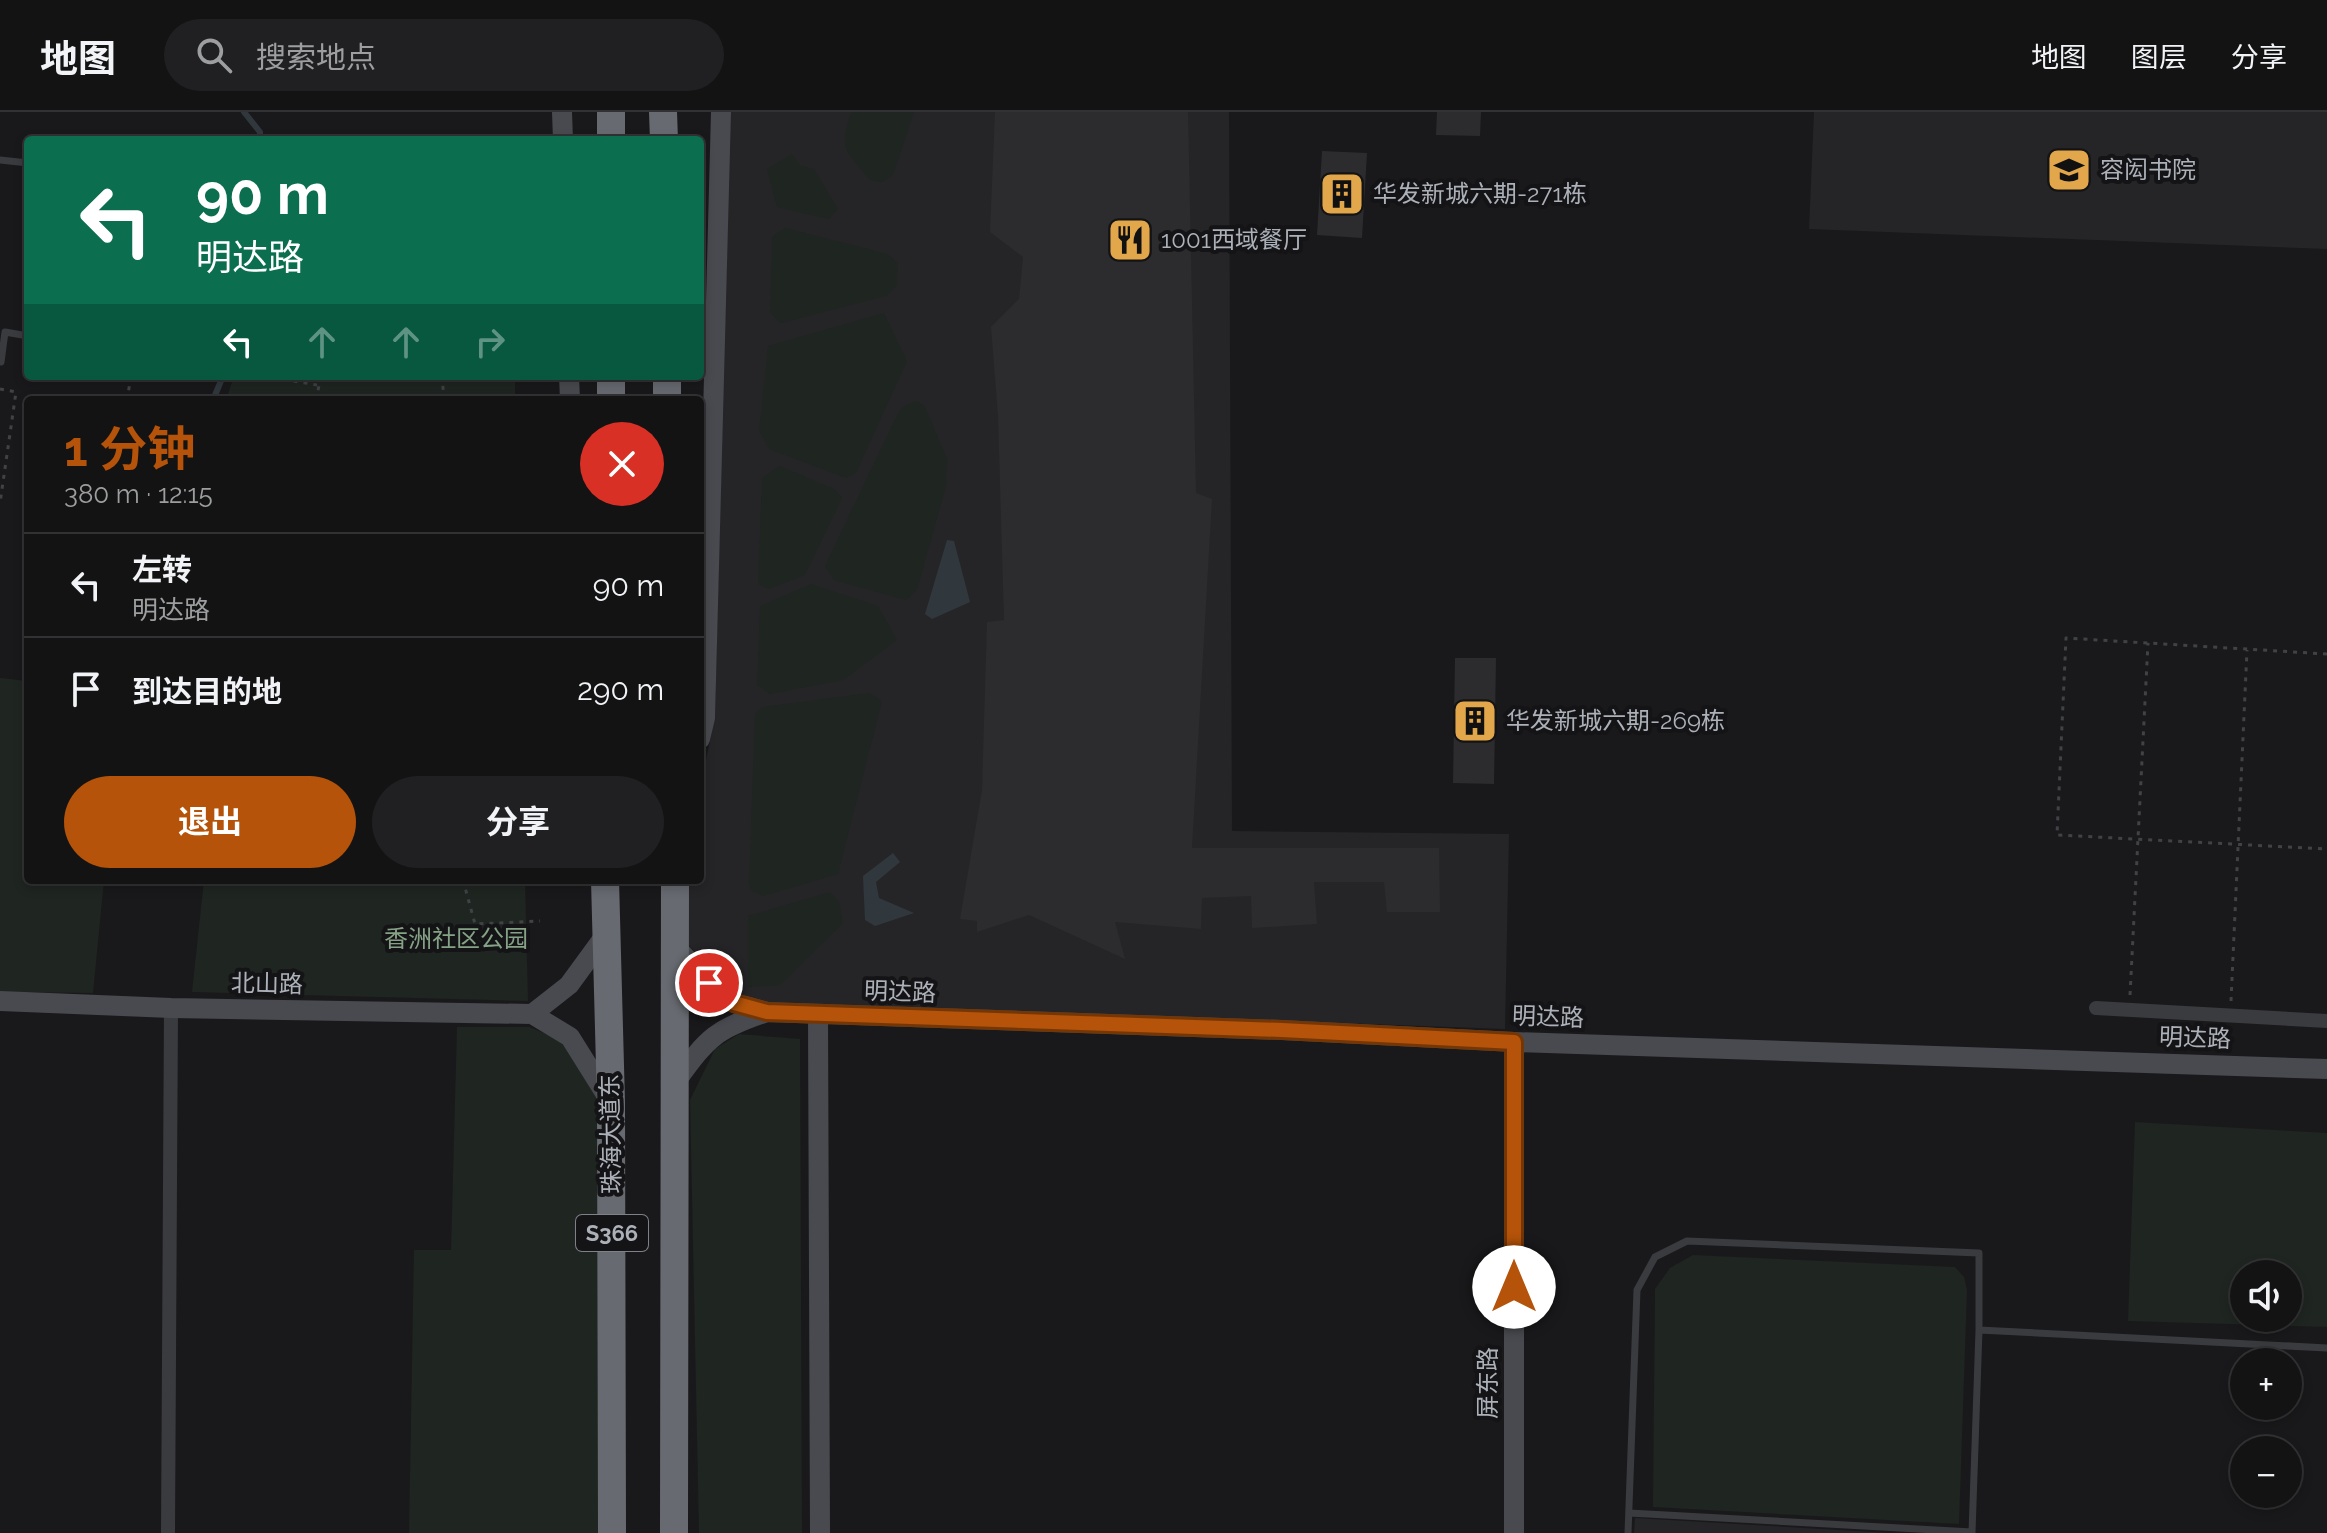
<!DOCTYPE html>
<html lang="zh">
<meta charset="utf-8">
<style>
:root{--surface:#131314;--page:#202022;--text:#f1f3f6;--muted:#9d9ea0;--line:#323234;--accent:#b45309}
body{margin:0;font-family:Raleway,"Noto Sans SC",sans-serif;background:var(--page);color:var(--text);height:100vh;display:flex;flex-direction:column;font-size:30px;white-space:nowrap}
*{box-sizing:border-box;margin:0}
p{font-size:26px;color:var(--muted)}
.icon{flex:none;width:44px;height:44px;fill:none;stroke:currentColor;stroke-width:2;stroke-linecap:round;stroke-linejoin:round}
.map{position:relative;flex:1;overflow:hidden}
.details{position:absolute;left:24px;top:284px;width:680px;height:488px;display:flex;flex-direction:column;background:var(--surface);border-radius:8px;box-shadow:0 4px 12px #0003,0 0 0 2px var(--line)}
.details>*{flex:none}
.banner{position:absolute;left:24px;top:24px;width:680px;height:244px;border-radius:8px;box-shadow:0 4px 12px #0003,0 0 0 2px var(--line);background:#0b6e4f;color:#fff;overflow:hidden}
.buttons{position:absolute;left:2230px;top:1148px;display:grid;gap:16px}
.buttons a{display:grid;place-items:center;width:72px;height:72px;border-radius:50%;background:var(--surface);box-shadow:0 4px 12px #0003,0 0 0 2px var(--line);font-size:40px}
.pin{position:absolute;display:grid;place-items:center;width:68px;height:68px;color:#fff;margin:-34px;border:4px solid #fff;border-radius:50%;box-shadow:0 2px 8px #0007}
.me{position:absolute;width:88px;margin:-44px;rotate:0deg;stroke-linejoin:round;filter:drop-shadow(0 0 6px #0008)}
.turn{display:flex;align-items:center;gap:28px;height:168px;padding:0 40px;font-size:36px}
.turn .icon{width:104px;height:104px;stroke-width:2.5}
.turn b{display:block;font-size:56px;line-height:68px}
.lanes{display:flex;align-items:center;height:76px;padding:0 40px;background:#0003;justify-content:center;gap:40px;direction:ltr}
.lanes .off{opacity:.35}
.round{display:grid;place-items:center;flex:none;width:84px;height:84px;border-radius:42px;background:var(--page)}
.head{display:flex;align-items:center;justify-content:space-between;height:136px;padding:0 40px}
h1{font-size:48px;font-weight:700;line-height:60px;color:var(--accent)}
.primary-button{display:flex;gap:16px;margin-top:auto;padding:16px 40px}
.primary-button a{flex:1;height:92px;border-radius:48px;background:var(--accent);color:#fff;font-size:32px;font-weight:700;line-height:92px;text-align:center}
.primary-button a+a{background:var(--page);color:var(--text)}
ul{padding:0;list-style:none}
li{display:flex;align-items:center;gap:24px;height:104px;padding:0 40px;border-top:2px solid var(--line)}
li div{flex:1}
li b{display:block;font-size:30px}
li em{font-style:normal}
header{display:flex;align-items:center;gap:48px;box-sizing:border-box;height:112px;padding:0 40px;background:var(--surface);border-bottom:2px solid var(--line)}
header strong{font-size:38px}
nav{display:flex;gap:44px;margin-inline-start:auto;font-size:28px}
.search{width:560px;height:72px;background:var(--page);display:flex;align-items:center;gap:20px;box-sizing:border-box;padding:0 28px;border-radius:44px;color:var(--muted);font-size:30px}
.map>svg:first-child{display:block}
.built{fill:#252528}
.green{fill:#1f2520;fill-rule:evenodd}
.water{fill:#30383e}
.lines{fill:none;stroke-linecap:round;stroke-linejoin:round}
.stream{stroke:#30383e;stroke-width:6}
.building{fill:#2c2c2f}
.path{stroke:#404246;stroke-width:3;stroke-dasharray:4 6;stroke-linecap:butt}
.lane{stroke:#3a3b3f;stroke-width:7}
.street{stroke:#3a3b3f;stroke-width:14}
.secondary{stroke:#484a4f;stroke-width:20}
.highway{stroke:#676a70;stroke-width:28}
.route-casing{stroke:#753606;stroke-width:20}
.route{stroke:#b45309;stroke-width:14}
.labels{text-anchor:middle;stroke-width:8;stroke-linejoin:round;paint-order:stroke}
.shield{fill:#141416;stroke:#7e8288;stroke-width:2}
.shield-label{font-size:22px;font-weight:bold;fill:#acb1b9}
.poi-label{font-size:24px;fill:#acb1b9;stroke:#141416;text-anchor:start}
.park-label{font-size:24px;fill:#85a286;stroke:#141416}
.street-label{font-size:24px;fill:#acb1b9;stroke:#141416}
</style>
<header>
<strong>地图</strong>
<div class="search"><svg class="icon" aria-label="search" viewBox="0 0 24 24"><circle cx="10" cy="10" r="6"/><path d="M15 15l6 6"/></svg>搜索地点</div>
<nav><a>地图</a><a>图层</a><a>分享</a></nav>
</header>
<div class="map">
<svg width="2327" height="1421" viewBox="0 0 2327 1421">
<rect width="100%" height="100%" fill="#19191b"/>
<path class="built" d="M 729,0 L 1229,0 L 1232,719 L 1509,722 L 1505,917 L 765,890 L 740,882 L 715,862 L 685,829 L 687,768 L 700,768 L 700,676 L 715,605 Z
M 1814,0 L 2327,0 L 2327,137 L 1809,117 Z
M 1635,1406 L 1890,1421 L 1634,1421 Z"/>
<path class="green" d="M 851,0 L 914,0 L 893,63 L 883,70 L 870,68 C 846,39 838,38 851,0 Z
M 792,42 L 801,54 L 814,57 L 838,97 L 829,107 L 777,95 L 767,57 Z
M 785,116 L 888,142 L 898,151 L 897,173 L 886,184 L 781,211 L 770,201 L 772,125 Z
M 884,201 L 907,249 L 856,361 L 846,366 L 769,337 L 759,319 L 768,234 Z
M 234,264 L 515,264 L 515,288 L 226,288 Z
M 915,289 L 924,293 L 947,347 L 946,374 L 917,478 L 906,488 L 834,468 L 825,454 L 900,297 Z
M 780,354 L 836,378 L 842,386 L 805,463 L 769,477 L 758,472 L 762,366 Z
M 811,472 L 878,494 L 897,528 L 843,568 L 770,582 L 757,573 L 760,494 Z
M 0,566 L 28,569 L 28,768 L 104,768 L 93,881 L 0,880 Z
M 869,581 L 882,589 L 838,762 L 763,784 L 751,779 L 749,770 L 755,602 L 763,595 Z
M 204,768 L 525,768 L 528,889 L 192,880 Z
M 830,780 L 839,789 L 843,811 L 780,873 L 748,875 L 748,804 Z
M 457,915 L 529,915 L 564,929 L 606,993 L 606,1421 L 409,1421 L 414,1138 L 451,1138 Z
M 739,922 L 800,927 L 802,1421 L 699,1421 L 690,988 L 715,937 Z
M 2135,1010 L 2327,1021 L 2327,1215 L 2128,1209 ZM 2244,1162 L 2288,1162 L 2288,1206 L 2244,1206 Z
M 1693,1143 L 1955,1155 L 1964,1165 L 1967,1178 L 1959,1412 L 1653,1395 L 1655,1177 L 1670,1156 Z"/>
<path class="water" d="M 947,428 L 954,429 L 970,490 L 932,507 L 925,502 Z
M 893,741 L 900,750 L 876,770 L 879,786 L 914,801 L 875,814 L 865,808 L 863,764 Z"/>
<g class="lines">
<path class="stream" d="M 244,0 L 260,20 L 260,28
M 213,288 L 223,264"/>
</g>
<path class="building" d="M 995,0 L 1188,0 L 1196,381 L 1212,387 L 1192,736 L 1439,736 L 1440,800 L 1387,800 L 1384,770 L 1314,770 L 1317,812 L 1252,816 L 1251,784 L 1202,786 L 1201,817 L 1115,810 L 1125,847 L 1029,803 L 977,820 L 977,809 L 960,807 L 982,678 L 987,510 L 1004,508 L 998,304 L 991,215 L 1019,187 L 1023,145 L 990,120 Z
M 1437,0 L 1481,0 L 1480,24 L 1436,23 Z
M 1322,39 L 1367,41 L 1362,126 L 1317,123 Z
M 1455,546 L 1496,546 L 1494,672 L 1453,671 Z"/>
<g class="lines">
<path class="path" d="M 264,264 L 317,273
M 442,264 L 444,288
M 0,277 L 16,280 L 0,391
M 127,288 L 131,264
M 316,288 L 321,264
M 2327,542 L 2066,526 L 2057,723 L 2327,737
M 463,768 L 475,812 L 540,809
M 2130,883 L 2148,531
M 2231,889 L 2247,538"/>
<path class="lane" d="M 0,48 L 28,51
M 1,250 L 5,220 L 28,224
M 1979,1218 L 2327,1236
M 1629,1401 L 1972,1420
M 1628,1421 L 1637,1178 L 1655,1145 L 1687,1129 L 1979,1141 L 1979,1218 L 1972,1421"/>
<path class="street" d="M 2096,896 L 2327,909
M 168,1421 L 171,896"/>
<path class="secondary" d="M 562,0 L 563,28
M 569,264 L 570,288
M 700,627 L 705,606 L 721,0
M 676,835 L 709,871 L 734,891 L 767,900 L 1282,918 L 1514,930 L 2327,957
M 0,889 L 171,896 L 532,902 L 570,925 L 610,989
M 532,902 L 569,873 L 607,821
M 818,903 L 820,1421
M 677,968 C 708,925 716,917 767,900
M 1514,1421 L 1514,930"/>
<path class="highway" d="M 611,0 L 611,28
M 663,0 L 664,28
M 667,264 L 667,288
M 611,288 L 611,264
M 605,768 L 611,991 L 612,1421
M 674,1421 L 675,768"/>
</g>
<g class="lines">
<g class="route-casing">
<path id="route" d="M 709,871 L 734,891 L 767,900 L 1282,918 L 1514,930 L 1514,1175"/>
</g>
<use href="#route" class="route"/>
</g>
<defs>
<g id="school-square" transform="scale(2.3)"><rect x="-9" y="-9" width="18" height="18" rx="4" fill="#e2a74a" stroke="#141416"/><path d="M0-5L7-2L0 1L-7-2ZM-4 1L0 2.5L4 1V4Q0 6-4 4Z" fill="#111"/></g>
<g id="building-square" transform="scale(2.3)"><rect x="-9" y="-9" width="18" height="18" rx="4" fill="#e2a74a" stroke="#141416"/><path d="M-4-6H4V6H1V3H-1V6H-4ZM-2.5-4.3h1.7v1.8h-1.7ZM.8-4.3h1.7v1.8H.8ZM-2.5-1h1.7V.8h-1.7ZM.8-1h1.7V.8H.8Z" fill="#111"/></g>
<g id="restaurant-square" transform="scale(2.3)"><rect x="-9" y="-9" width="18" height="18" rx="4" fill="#e2a74a" stroke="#141416"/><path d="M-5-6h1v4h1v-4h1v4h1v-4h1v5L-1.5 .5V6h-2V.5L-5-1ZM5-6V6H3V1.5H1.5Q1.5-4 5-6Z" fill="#111"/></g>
</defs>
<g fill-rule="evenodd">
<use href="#school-square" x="2069" y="58"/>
<use href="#building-square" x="1342" y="82"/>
<use href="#restaurant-square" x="1130" y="128"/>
<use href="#building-square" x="1475" y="609"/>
</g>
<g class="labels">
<rect class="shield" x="576" y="1103" width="72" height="36" rx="6"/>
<g class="shield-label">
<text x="612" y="1129">S366</text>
</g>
<g class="poi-label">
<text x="2100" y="66">容闳书院</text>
<text x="1373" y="90">华发新城六期-271栋</text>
<text x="1161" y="136">1001西域餐厅</text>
<text x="1506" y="617">华发新城六期-269栋</text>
</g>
<g class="park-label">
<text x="456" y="835">香洲社区公园</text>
</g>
<g class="street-label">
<text transform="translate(267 872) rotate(1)" y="8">北山路</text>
<text transform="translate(900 880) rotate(2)" y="8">明达路</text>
<text transform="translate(1548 905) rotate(2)" y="8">明达路</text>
<text transform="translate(2195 926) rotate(2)" y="8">明达路</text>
<text transform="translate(611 1022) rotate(-91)" y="8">珠海大道东</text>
<text transform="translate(1488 1271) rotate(-90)" y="8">屏东路</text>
</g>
</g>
</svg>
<div class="buttons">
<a><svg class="icon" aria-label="sound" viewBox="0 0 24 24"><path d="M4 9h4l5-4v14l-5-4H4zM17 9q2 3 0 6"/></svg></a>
<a>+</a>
<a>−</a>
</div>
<div class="pin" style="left:709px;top:871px;background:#d93025"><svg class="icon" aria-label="arrive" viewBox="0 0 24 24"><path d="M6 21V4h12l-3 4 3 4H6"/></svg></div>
<svg class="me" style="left:1514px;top:1175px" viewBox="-20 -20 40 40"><circle r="19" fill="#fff"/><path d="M0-13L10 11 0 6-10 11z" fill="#b45309"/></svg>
<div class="banner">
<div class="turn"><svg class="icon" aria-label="left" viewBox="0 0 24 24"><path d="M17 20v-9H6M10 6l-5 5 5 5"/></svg><div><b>90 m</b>明达路</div></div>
<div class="lanes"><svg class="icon" aria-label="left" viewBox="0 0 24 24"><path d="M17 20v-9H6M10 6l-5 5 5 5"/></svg><svg class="icon off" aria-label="ahead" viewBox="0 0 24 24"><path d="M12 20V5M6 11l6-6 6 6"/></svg><svg class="icon off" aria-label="ahead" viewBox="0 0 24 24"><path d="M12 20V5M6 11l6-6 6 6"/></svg><svg class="icon off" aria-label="right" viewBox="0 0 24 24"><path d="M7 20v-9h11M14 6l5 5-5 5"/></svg></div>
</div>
<section class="details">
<div class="head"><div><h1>1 分钟</h1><p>380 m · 12:15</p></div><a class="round" style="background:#d93025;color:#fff"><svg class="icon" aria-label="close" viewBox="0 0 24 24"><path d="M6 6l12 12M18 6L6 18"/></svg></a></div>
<ul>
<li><svg class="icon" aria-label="left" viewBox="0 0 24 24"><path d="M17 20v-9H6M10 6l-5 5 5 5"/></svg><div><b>左转</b><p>明达路</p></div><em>90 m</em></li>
<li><svg class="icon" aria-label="arrive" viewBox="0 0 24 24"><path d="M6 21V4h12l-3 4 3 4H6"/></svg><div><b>到达目的地</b></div><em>290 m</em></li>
</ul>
<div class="primary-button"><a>退出</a><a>分享</a></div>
</section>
</div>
